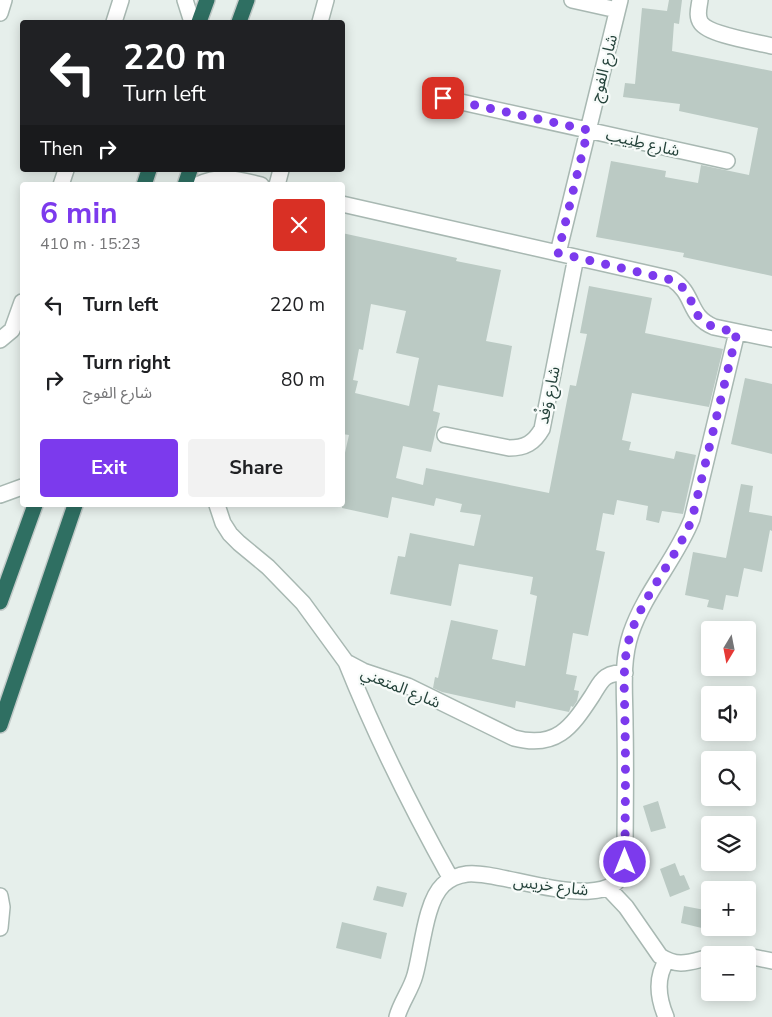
<!DOCTYPE html>
<meta charset="utf-8">
<style>
:root{--surface:#fff;--page:#f2f2f2;--text:#202124;--muted:#757577;--accent:#7c3aed}
body{margin:0;font-family:"Nunito Sans","Noto Sans Arabic",sans-serif;background:var(--page);color:var(--text);height:100vh;display:flex;flex-direction:column;font-size:19px;white-space:nowrap}
*{box-sizing:border-box;margin:0}
p{font-size:16px;color:var(--muted)}
.icon{flex:none;width:28px;height:28px;fill:none;stroke:currentColor;stroke-width:2;stroke-linecap:round;stroke-linejoin:round}
.map{position:relative;flex:1;overflow:hidden}
.side{position:absolute;left:20px;top:182px;width:325px;height:325px;display:flex;flex-direction:column;background:var(--surface);border-radius:5px;box-shadow:0 2px 12px #0003}
.side>*{flex:none}
.hud{position:absolute;left:20px;top:20px;width:325px;height:152px;border-radius:5px;box-shadow:0 2px 12px #0003;background:#202124;color:#fff;overflow:hidden}
.needle{width:32px;rotate:190deg}
.tools{position:absolute;left:701px;top:621px;display:grid;gap:10px}
.tools a{display:grid;place-items:center;width:55px;height:55px;border-radius:5px;background:var(--surface);box-shadow:0 2px 12px #0003;font-size:25px}
.pin{position:absolute;display:grid;place-items:center;width:42px;height:42px;color:#fff;margin:-21px;border-radius:10px;box-shadow:0 2px 8px #0006}
.me{position:absolute;width:55px;margin:-28px;rotate:0deg;stroke-linejoin:round;filter:drop-shadow(0 0 4px #0008)}
.turn{display:flex;align-items:center;gap:18px;height:105px;padding:0 20px;font-size:22px}
.turn .icon{width:65px;height:65px;stroke-width:2.5}
.turn b{display:block;font-size:35px;line-height:42px}
.then{display:flex;align-items:center;height:48px;padding:0 20px;background:#0003;gap:10px;font-size:19px}
.round{display:grid;place-items:center;flex:none;width:52px;height:52px;border-radius:5px;background:var(--page)}
.overview{display:flex;align-items:center;justify-content:space-between;height:85px;padding:0 20px}
h1{font-size:30px;font-weight:700;line-height:38px;color:var(--accent)}
.button{display:flex;gap:10px;margin-top:auto;padding:10px 20px}
.button a{flex:1;height:58px;border-radius:5px;background:var(--accent);color:#fff;font-size:20px;font-weight:700;line-height:58px;text-align:center}
.button a+a{background:var(--page);color:var(--text)}
ul{padding:0;list-style:none}
li{display:flex;align-items:center;gap:15px;height:75px;padding:0 20px}
li div{flex:1}
li b{display:block;font-size:19px}
li em{font-style:normal}
.map>svg:first-child{display:block}
.building{fill:#bbcac4;fill-rule:evenodd}
.lines{fill:none;stroke-linecap:round;stroke-linejoin:round}
.minor-casing{stroke:#a8b8b2;stroke-width:18}
.highway-casing{stroke:#c2cac8;stroke-width:18}
.minor{stroke:#fff;stroke-width:15}
.highway{stroke:#2f6f62;stroke-width:15}
.route{stroke:#7c3aed;stroke-width:9;stroke-dasharray:0 16.2}
.labels{text-anchor:middle;stroke-width:4.5;stroke-linejoin:round;paint-order:stroke}
.street-label{font-size:16px;fill:#24423a;stroke:#f7fbf9}
</style>
<div class="map">
<svg width="772" height="1017" viewBox="0 0 772 1017">
<rect width="100%" height="100%" fill="#e6efeb"/>
<path class="building" d="M 669,0 L 682,0 L 679,24 L 674,23 L 672,51 L 772,71 L 772,276 L 683,257 L 684,253 L 596,237 L 611,161 L 666,171 L 665,177 L 698,183 L 701,165 L 749,175 L 758,128 L 679,111 L 680,104 L 623,97 L 625,83 L 635,84 L 642,8 L 667,11 Z
M 342,233 L 457,258 L 456,261 L 501,270 L 486,341 L 512,346 L 503,397 L 438,385 L 433,411 L 440,413 L 431,452 L 403,446 L 396,478 L 423,485 L 426,468 L 549,493 L 570,385 L 576,386 L 587,334 L 580,333 L 589,286 L 652,298 L 645,333 L 723,349 L 709,407 L 632,393 L 622,440 L 631,442 L 629,450 L 674,459 L 676,451 L 696,455 L 683,514 L 662,511 L 659,523 L 646,520 L 648,506 L 617,500 L 614,515 L 603,513 L 596,550 L 605,552 L 588,636 L 573,633 L 566,674 L 577,676 L 574,690 L 579,691 L 577,701 L 573,707 L 571,706 L 569,712 L 516,701 L 515,708 L 442,692 L 433,688 L 435,677 L 438,678 L 451,620 L 498,630 L 492,659 L 525,666 L 537,596 L 530,594 L 533,577 L 459,564 L 451,606 L 390,594 L 398,556 L 405,557 L 410,533 L 474,546 L 481,515 L 460,512 L 462,504 L 436,498 L 434,506 L 392,497 L 388,518 L 342,508 L 342,466 L 349,435 L 342,434 ZM 371,304 L 406,311 L 396,353 L 419,358 L 409,406 L 355,393 L 358,381 L 353,380 L 359,349 L 363,350 Z
M 745,378 L 772,384 L 772,454 L 731,444 Z
M 741,484 L 753,486 L 749,512 L 772,516 L 772,531 L 770,530 L 762,572 L 744,568 L 738,597 L 726,595 L 723,610 L 707,607 L 709,600 L 685,595 L 693,552 L 726,558 Z
M 658,801 L 666,828 L 651,832 L 643,806 Z
M 675,863 L 680,876 L 684,875 L 690,889 L 670,897 L 660,869 Z
M 377,886 L 407,893 L 403,907 L 373,900 Z
M 684,906 L 710,911 L 710,930 L 681,923 Z
M 342,922 L 387,933 L 381,959 L 336,948 Z"/>
<g class="lines">
<g class="minor-casing">
<path id="minor" d="M 185,0 L 192,22
M 572,0 L 617,10
M 700,0 C 699,8 696,16 701,23 C 709,35 757,42 772,46
M 0,13 L 4,0
M 114,22 L 121,0
M 320,22 L 326,0
M 443,98 L 727,161
M 61,185 L 66,170
M 197,185 C 221,174 236,179 261,185
M 277,185 L 281,170
M 342,204 L 672,279 C 696,295 687,316 714,327 L 772,339
M 558,253 L 620,0
M 0,340 L 12,330 L 22,302
M 445,435 L 509,448 C 525,448 534,443 542,429 L 576,257
M 0,495 L 22,487
M 217,505 L 223,523 L 230,534 L 239,543 L 268,567 L 303,603 L 346,662 L 363,671 L 408,686 L 514,738 C 556,749 571,728 592,696 C 596,690 600,681 606,677 C 612,673 618,673 625,673
M 346,662 C 376,737 412,809 451,879
M 608,888 L 626,907 L 660,956 C 679,968 689,962 710,957
M 0,896 L 2,907 L 0,928
M 748,956 L 772,961
M 397,1017 C 401,1002 411,990 415,975 C 422,951 425,902 443,885 C 449,879 459,875 467,874 C 501,869 621,923 625,862 C 625,816 626,771 625,725 C 625,695 621,662 631,633 C 645,592 676,559 692,519 L 737,332
M 666,1017 C 658,998 655,978 667,960"/>
</g>
<g class="highway-casing">
<path id="highway" d="M 199,22 L 207,0
M 239,22 L 247,0
M 144,185 L 149,170
M 185,185 L 190,170
M 0,602 L 35,505
M 0,725 L 75,505"/>
</g>
<use href="#minor" class="minor"/>
<use href="#highway" class="highway"/>
</g>
<g class="lines">
<path class="route" d="M 443,98 L 588,130 L 558,253 L 672,280 C 678,283 683,287 687,293 C 694,304 694,316 706,323 C 715,329 727,330 737,332 L 692,519 C 676,559 645,592 631,633 C 621,662 625,695 625,725 C 626,771 625,817 625,862"/>
</g>
<g class="labels">
<g class="street-label">
<text transform="translate(603 68) rotate(-76)" y="6">شارع الفوج</text>
<text transform="translate(643 142) rotate(13)" y="6">شارع طِنِيب</text>
<text transform="translate(548 395) rotate(-78)" y="6">شارع وَفْد</text>
<text transform="translate(401 687) rotate(22)" y="6">شارع المتعني</text>
<text transform="translate(551 885) rotate(7)" y="6">شارع خريس</text>
</g>
</g>
</svg>
<div class="tools">
<a><svg class="needle" viewBox="-14 -14 28 28"><path d="M0-13l5 13h-10z" fill="#e53935"/><path d="M0 13l5-13h-10z" fill="#757577"/></svg></a>
<a><svg class="icon" aria-label="sound" viewBox="0 0 24 24"><path d="M4 9h4l5-4v14l-5-4H4zM17 9q2 3 0 6"/></svg></a>
<a><svg class="icon" aria-label="search" viewBox="0 0 24 24"><circle cx="10" cy="10" r="6"/><path d="M15 15l6 6"/></svg></a>
<a><svg class="icon" aria-label="layers" viewBox="0 0 24 24"><path d="M12 4l9 5-9 5-9-5zM3 14l9 5 9-5"/></svg></a>
<a>+</a>
<a>−</a>
</div>
<div class="pin" style="left:443px;top:98px;background:#d93025"><svg class="icon" aria-label="arrive" viewBox="0 0 24 24"><path d="M6 21V4h12l-3 4 3 4H6"/></svg></div>
<svg class="me" style="left:625px;top:862px" viewBox="-20 -20 40 40"><circle r="17" fill="#7c3aed" stroke="#fff" stroke-width="3"/><path d="M0-11L8 9 0 5-8 9z" fill="#fff"/></svg>
<div class="hud">
<div class="turn"><svg class="icon" aria-label="left" viewBox="0 0 24 24"><path d="M17 20v-9H6M10 6l-5 5 5 5"/></svg><div><b>220 m</b>Turn left</div></div>
<div class="then">Then<svg class="icon" aria-label="right" viewBox="0 0 24 24"><path d="M7 20v-9h11M14 6l5 5-5 5"/></svg></div>
</div>
<section class="side">
<div class="overview"><div><h1>6 min</h1><p>410 m · 15:23</p></div><a class="round" style="background:#d93025;color:#fff"><svg class="icon" aria-label="close" viewBox="0 0 24 24"><path d="M6 6l12 12M18 6L6 18"/></svg></a></div>
<ul>
<li><svg class="icon" aria-label="left" viewBox="0 0 24 24"><path d="M17 20v-9H6M10 6l-5 5 5 5"/></svg><div><b>Turn left</b></div><em>220 m</em></li>
<li><svg class="icon" aria-label="right" viewBox="0 0 24 24"><path d="M7 20v-9h11M14 6l5 5-5 5"/></svg><div><b>Turn right</b><p>شارع الفوج</p></div><em>80 m</em></li>
</ul>
<div class="button"><a>Exit</a><a>Share</a></div>
</section>
</div>
